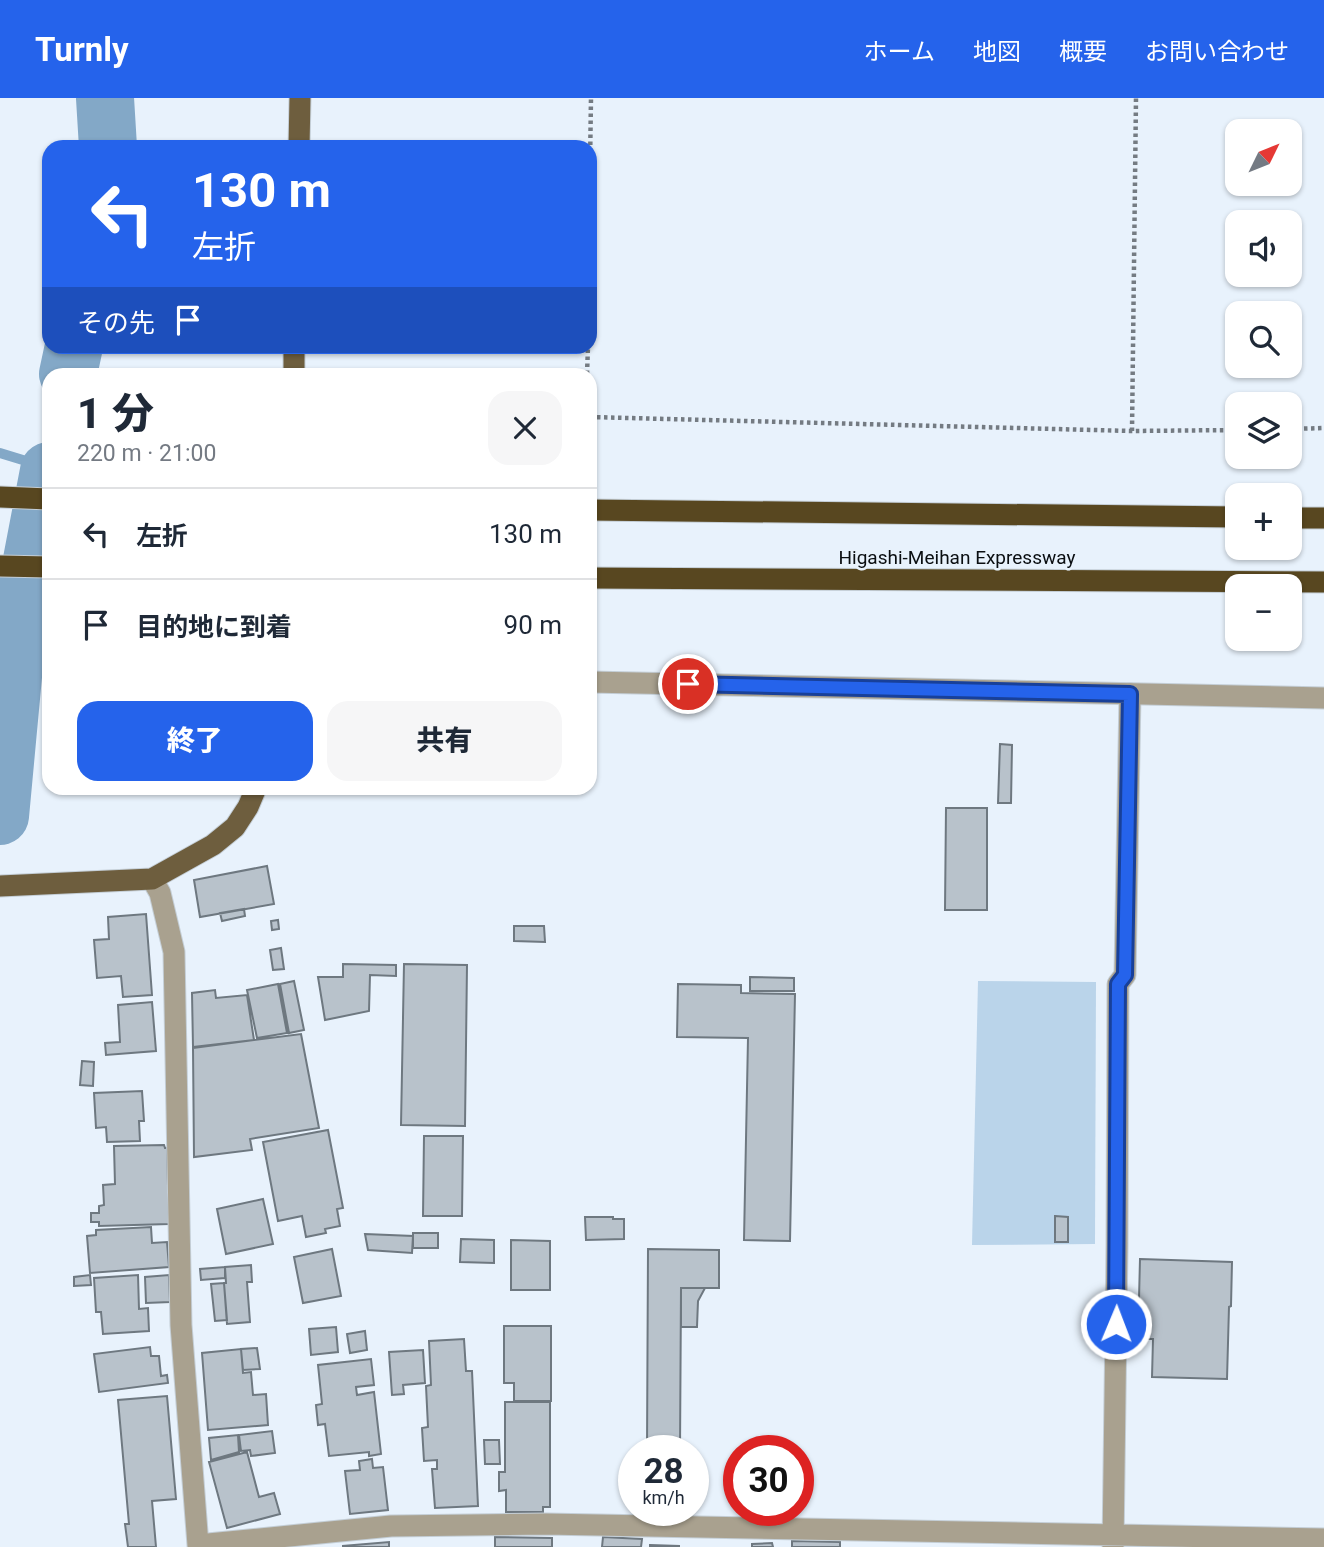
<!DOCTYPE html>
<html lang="ja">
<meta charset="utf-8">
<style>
:root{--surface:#fff;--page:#f6f6f7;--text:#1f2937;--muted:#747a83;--line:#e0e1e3;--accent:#2563eb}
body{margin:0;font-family:Roboto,"Noto Sans JP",sans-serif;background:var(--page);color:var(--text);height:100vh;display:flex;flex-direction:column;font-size:26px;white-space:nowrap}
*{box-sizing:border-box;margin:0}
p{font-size:23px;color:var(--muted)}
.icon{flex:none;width:38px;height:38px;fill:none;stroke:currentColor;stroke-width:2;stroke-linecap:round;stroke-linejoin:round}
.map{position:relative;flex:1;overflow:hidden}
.sheet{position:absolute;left:42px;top:270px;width:555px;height:427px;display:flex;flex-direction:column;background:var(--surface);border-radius:21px;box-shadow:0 2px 5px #0004}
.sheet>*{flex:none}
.top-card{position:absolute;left:42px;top:42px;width:555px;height:214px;border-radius:21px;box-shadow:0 2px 5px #0004;background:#2563eb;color:#fff;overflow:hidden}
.needle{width:46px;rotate:47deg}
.buttons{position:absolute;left:1225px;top:21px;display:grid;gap:14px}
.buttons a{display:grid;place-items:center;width:77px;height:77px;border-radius:14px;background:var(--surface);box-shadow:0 2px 5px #0004;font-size:35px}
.speed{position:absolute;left:618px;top:1337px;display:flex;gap:14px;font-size:35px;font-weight:700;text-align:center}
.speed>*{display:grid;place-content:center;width:91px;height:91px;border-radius:50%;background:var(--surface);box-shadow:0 2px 5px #0004;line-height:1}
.speed small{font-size:18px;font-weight:400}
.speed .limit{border:10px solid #d22;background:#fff;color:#111}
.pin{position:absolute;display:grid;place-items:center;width:60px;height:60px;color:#fff;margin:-30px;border:4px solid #fff;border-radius:50%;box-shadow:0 2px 7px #0007}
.me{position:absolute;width:77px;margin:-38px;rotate:1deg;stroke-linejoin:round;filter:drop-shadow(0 0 5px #0008)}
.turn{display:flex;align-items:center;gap:24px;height:147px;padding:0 35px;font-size:32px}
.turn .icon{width:91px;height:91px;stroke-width:2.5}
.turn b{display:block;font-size:49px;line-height:60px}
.then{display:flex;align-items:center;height:66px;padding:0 35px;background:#0003;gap:14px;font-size:26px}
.round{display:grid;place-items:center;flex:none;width:74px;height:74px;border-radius:21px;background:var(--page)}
.summary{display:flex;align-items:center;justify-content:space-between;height:119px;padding:0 35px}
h1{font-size:42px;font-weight:800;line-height:52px}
.cta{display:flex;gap:14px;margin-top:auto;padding:14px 35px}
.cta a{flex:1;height:80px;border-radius:21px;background:var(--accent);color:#fff;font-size:28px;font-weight:800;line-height:80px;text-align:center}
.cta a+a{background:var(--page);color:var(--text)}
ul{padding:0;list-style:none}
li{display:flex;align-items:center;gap:21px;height:91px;padding:0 35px;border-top:2px solid var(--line)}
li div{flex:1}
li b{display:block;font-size:26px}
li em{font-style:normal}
header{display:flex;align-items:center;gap:42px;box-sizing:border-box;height:98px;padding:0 35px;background:var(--accent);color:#fff}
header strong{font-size:33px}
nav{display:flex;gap:38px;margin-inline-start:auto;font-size:24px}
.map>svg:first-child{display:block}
.green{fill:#bad4ea}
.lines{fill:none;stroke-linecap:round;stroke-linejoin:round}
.stream{stroke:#83a8c7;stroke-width:10}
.river{stroke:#83a8c7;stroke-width:58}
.building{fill:#b8c2cb;stroke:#6e7880;stroke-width:2}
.minor-casing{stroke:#c4ced6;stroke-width:23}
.tertiary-casing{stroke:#c4ced6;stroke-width:23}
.primary-casing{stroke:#c4ced6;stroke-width:23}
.motorway-casing{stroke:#c4ced6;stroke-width:23}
.path{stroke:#747b82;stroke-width:4.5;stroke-dasharray:3.5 3.5;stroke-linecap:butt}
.minor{stroke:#a9a18f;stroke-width:21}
.tertiary{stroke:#a9a18f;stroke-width:21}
.primary{stroke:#6e5e3e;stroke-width:21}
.motorway{stroke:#584720;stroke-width:21}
.route-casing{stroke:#184099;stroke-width:18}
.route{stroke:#2563eb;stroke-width:12}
.labels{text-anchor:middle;stroke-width:5;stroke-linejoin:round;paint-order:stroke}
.street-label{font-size:19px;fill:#0a0e11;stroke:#e8f2fc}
</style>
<header>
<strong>Turnly</strong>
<nav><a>ホーム</a><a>地図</a><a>概要</a><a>お問い合わせ</a></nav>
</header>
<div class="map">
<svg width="1324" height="1449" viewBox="0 0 1324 1449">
<rect width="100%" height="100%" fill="#e8f2fc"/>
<path class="green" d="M 978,883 L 1096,884 L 1095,1146 L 972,1147 Z"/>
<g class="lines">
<path class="stream" d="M 0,355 L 49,370"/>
<path class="river" d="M 105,0 L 108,49
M 68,276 L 74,248
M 0,718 L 16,546 L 49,373"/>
</g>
<path class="building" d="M 391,248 L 419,248 L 419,255 L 391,254 Z
M 1000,646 L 1012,647 L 1011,705 L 998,705 Z
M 946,710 L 987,710 L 987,812 L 945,812 Z
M 267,768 L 274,806 L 200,819 L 194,782 Z
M 244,811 L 245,818 L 222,823 L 220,815 Z
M 146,816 L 152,897 L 123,899 L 121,878 L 97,880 L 94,842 L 109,841 L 108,819 Z
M 278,822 L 279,831 L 272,832 L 271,823 Z
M 514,828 L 544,828 L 545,844 L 514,843 Z
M 281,850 L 284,871 L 273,872 L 270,852 Z
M 343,866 L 396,867 L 396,878 L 370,877 L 369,913 L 325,922 L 318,879 L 343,879 Z
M 404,866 L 467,867 L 465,1028 L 401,1027 Z
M 750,879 L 794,880 L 794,893 L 750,893 Z
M 294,883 L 304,932 L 289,935 L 280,886 Z
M 278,886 L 287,935 L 257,940 L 247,892 Z
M 678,886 L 741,887 L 741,895 L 795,896 L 790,1143 L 744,1142 L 748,940 L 677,939 Z
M 215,892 L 216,900 L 247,897 L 254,942 L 193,949 L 192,895 Z
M 152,904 L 156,953 L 106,957 L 105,945 L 120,944 L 118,907 Z
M 301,936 L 319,1030 L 250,1041 L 252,1052 L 194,1059 L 193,950 Z
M 82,963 L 94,964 L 93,988 L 80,987 Z
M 142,993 L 144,1023 L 139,1023 L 140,1043 L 107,1044 L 106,1029 L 96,1030 L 94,995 Z
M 328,1032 L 343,1110 L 337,1111 L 340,1128 L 325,1131 L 326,1135 L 306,1139 L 302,1118 L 278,1123 L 263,1044 Z
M 424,1038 L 463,1038 L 462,1118 L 423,1118 Z
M 164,1047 L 165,1050 L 167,1050 L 169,1126 L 99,1128 L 99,1124 L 91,1124 L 91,1115 L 99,1115 L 99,1108 L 104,1107 L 103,1087 L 115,1086 L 114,1048 Z
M 263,1101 L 273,1146 L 226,1156 L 217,1111 Z
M 1055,1118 L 1068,1119 L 1068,1144 L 1055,1144 Z
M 585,1119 L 613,1119 L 613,1121 L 624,1121 L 624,1141 L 586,1142 Z
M 151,1129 L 152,1145 L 167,1144 L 169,1169 L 90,1175 L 87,1138 L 96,1137 L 96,1132 Z
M 413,1135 L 438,1135 L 438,1150 L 413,1150 Z
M 365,1136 L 413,1138 L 412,1155 L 368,1152 Z
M 461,1141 L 494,1142 L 494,1165 L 460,1164 Z
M 511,1142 L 550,1143 L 550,1192 L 511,1192 Z
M 332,1151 L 341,1198 L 303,1205 L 294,1159 Z
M 648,1151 L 719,1152 L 719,1190 L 681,1190 L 680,1353 L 647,1353 Z
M 1140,1161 L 1232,1164 L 1231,1208 L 1229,1209 L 1227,1281 L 1152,1279 L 1153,1241 L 1138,1241 Z
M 251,1167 L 252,1184 L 247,1184 L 250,1224 L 227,1226 L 224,1185 L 226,1185 L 225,1169 Z
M 225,1169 L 225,1180 L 201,1182 L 200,1171 Z
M 90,1177 L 91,1187 L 74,1188 L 74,1179 Z
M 138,1177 L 139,1211 L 148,1210 L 149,1233 L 103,1236 L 101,1214 L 96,1214 L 94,1180 Z
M 169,1177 L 170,1204 L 146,1205 L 145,1179 Z
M 224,1185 L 227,1222 L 215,1223 L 211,1186 Z
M 681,1190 L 705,1190 L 698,1203 L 697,1229 L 681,1229 Z
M 504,1228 L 551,1228 L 551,1303 L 514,1303 L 514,1285 L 504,1285 Z
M 336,1229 L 338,1254 L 311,1257 L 309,1231 Z
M 365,1233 L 367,1252 L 350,1255 L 347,1236 Z
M 464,1241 L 466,1273 L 472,1273 L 478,1408 L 435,1410 L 432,1371 L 437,1371 L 437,1362 L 424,1363 L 422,1330 L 428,1329 L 426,1288 L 431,1287 L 429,1243 Z
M 150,1249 L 151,1258 L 159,1258 L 161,1278 L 167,1277 L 168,1285 L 99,1294 L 94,1256 Z
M 257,1250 L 260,1271 L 243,1272 L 241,1251 Z
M 241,1251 L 243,1275 L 251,1274 L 253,1297 L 266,1296 L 268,1327 L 208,1332 L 202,1255 Z
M 423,1252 L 425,1285 L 403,1287 L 404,1296 L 392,1297 L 389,1254 Z
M 371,1261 L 374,1287 L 356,1289 L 357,1297 L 374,1294 L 381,1356 L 369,1358 L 369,1354 L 329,1358 L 325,1326 L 318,1327 L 316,1307 L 322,1306 L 318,1267 Z
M 167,1298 L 176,1401 L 152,1403 L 156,1449 L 128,1449 L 125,1426 L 129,1426 L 118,1302 Z
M 505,1304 L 550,1304 L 550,1409 L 543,1409 L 543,1414 L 506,1414 L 506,1392 L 499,1393 L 499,1374 L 505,1374 Z
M 272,1333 L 275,1355 L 251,1358 L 250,1352 L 241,1353 L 239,1337 Z
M 238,1337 L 239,1354 L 211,1362 L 209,1340 Z
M 484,1342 L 499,1342 L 500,1366 L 485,1366 Z
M 247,1354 L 259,1399 L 274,1395 L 280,1416 L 227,1430 L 209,1364 Z
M 372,1361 L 373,1370 L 383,1369 L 388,1412 L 350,1416 L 345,1373 L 360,1372 L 359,1363 Z
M 495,1439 L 552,1440 L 552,1449 L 495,1449 Z
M 603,1439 L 642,1441 L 641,1449 L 602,1449 Z
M 792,1443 L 840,1444 L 840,1449 L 792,1449 Z
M 389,1444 L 389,1449 L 343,1449 L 343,1448 Z
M 772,1445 L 773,1449 L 752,1449 L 752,1446 Z
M 650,1447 L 679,1448 L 679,1449 L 650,1449 Z"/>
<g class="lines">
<g class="minor-casing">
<path id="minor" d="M 152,781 L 160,795 L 174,854 L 181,1227 L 198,1447 L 391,1428 L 546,1426 L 1324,1441
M 1113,1449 L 1117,1147 L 1118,886 L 1125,877 L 1130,596"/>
</g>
<g class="tertiary-casing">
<path id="tertiary" d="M 590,584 L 1324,600"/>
</g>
<g class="primary-casing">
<path id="primary" d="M 299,49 L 300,0
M 294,276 L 294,248
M 0,788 L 152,781 L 213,747 L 235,729 L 248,709 L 256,690"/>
</g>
<g class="motorway-casing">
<path id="motorway" d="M 0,399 L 49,401
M 590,412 L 1237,419
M 1290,420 L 1324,420
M 0,468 L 49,469
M 590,480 L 1324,484"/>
</g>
<path class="path" d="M 590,68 L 591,0
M 587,276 L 588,248
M 590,319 L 1132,333 L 1237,332
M 1290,331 L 1324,330
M 1132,333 L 1136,0"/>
<use href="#minor" class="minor"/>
<use href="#tertiary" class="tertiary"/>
<use href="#primary" class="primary"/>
<use href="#motorway" class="motorway"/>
</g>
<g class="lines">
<g class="route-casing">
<path id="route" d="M 688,586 L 1130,596 L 1125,877 L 1118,886 L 1116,1226"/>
</g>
<use href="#route" class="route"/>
</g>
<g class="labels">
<g class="street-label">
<text x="957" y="466">Higashi-Meihan Expressway</text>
</g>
</g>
</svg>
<div class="buttons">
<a><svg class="needle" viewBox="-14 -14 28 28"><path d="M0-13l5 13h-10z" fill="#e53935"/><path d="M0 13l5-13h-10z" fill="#747a83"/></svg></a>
<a><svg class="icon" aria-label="sound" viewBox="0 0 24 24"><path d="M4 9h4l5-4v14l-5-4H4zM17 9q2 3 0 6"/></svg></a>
<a><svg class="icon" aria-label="search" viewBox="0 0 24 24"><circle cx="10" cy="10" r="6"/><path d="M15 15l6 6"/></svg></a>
<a><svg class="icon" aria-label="layers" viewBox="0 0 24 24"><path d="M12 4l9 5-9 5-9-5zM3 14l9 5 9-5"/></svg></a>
<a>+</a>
<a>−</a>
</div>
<div class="speed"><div>28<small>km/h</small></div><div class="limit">30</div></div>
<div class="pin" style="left:688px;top:586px;background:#d93025"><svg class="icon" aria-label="arrive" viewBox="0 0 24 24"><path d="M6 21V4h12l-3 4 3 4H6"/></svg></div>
<svg class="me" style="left:1116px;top:1226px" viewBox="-20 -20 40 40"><circle r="17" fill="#2563eb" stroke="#fff" stroke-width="3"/><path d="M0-11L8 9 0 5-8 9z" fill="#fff"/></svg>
<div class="top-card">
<div class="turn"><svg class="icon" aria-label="left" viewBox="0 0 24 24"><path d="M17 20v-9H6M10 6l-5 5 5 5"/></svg><div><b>130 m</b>左折</div></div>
<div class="then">その先<svg class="icon" aria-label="arrive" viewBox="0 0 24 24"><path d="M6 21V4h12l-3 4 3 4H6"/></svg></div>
</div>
<section class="sheet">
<div class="summary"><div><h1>1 分</h1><p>220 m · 21:00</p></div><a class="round"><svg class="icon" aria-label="close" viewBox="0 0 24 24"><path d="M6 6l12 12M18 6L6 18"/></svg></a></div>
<ul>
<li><svg class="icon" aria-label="left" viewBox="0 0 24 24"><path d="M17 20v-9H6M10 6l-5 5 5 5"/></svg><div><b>左折</b></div><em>130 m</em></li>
<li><svg class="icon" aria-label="arrive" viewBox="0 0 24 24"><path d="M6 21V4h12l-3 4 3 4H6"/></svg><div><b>目的地に到着</b></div><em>90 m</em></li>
</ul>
<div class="cta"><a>終了</a><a>共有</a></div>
</section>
</div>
